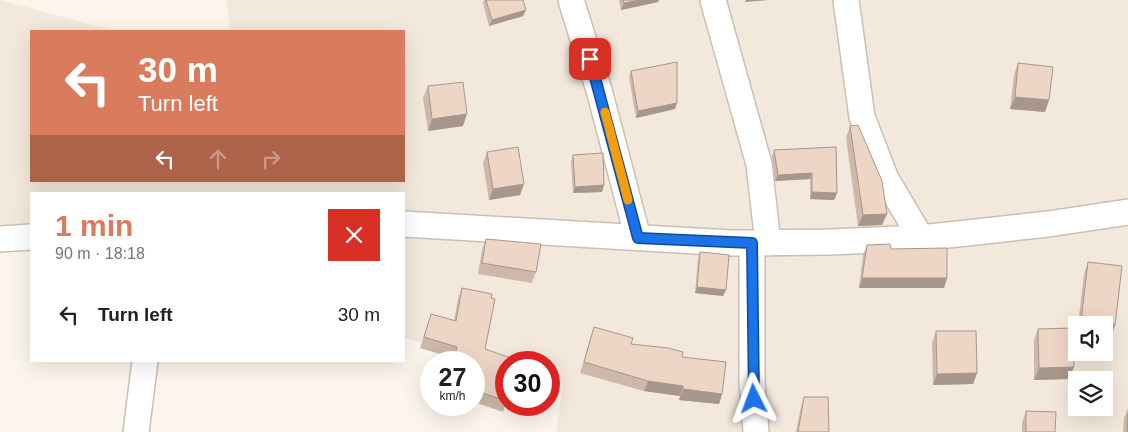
<!DOCTYPE html>
<meta charset="utf-8">
<style>
:root{--surface:#fff;--page:#f6f6f6;--text:#202124;--muted:#757577;--accent:#d97b5d}
body{margin:0;font-family:Helvetica,sans-serif;background:var(--page);color:var(--text);height:100vh;display:flex;flex-direction:column;font-size:19px;white-space:nowrap}
*{box-sizing:border-box;margin:0}
p{font-size:16px;color:var(--muted)}
.icon{flex:none;width:28px;height:28px;fill:none;stroke:currentColor;stroke-width:2;stroke-linecap:round;stroke-linejoin:round}
.map{position:relative;flex:1;overflow:hidden}
.drawer{position:absolute;left:30px;top:192px;width:375px;height:170px;display:flex;flex-direction:column;background:var(--surface);border-radius:0px;box-shadow:0 5px 20px #0002}
.drawer>*{flex:none}
.top-card{position:absolute;left:30px;top:30px;width:375px;height:152px;border-radius:0px;box-shadow:0 5px 20px #0002;background:#d97b5d;color:#fff;overflow:hidden}
.controls{position:absolute;left:1068px;top:316px;display:grid;gap:10px}
.controls a{display:grid;place-items:center;width:45px;height:45px;border-radius:0px;background:var(--surface);box-shadow:0 5px 20px #0002;font-size:25px}
.speed{position:absolute;left:420px;top:351px;display:flex;gap:10px;font-size:25px;font-weight:700;text-align:center}
.speed>*{display:grid;place-content:center;width:65px;height:65px;border-radius:50%;background:var(--surface);box-shadow:0 5px 20px #0002;line-height:1}
.speed small{font-size:12px;font-weight:400}
.speed .limit{border:8px solid #d22;background:#fff;color:#111}
.pin{position:absolute;display:grid;place-items:center;width:42px;height:42px;color:#fff;margin:-21px;border-radius:10px;box-shadow:0 2px 8px #0006}
.me{position:absolute;width:55px;margin:-28px;rotate:357deg;stroke-linejoin:round;filter:drop-shadow(0 0 4px #0008)}
.turn{display:flex;align-items:center;gap:18px;height:105px;padding:0 25px;font-size:22px}
.turn .icon{width:65px;height:65px;stroke-width:2.5}
.turn b{display:block;font-size:35px;line-height:42px}
.lanes{display:flex;align-items:center;height:48px;padding:0 25px;background:#0003;justify-content:center;gap:25px;direction:ltr}
.lanes .off{opacity:.35}
.round{display:grid;place-items:center;flex:none;width:52px;height:52px;border-radius:0px;background:var(--page)}
.overview{display:flex;align-items:center;justify-content:space-between;height:85px;padding:0 25px}
h1{font-size:30px;font-weight:800;line-height:38px;color:var(--accent)}
ul{padding:0;list-style:none}
li{display:flex;align-items:center;gap:15px;height:75px;padding:0 25px}
li div{flex:1}
li b{display:block;font-size:19px}
li em{font-style:normal}
.map>svg:first-child{display:block}
.residential{fill:#f2e8db;fill-rule:evenodd}
.lines{fill:none;stroke-linecap:round;stroke-linejoin:round}
.street-casing{stroke:#cdbeb2;stroke-width:28}
.street{stroke:#fff;stroke-width:25}
.wall{fill:#cdb8aa}
.shaded-wall{fill:#a7968b}
.building{fill:#eed6c6;stroke:#a7968b}
.route-casing{stroke:#114b97;stroke-width:12}
.route{stroke:#1a73e8;stroke-width:9}
.slow{stroke:#f59e0b;stroke-width:9}
</style>
<div class="map">
<svg width="1128" height="432" viewBox="0 0 1128 432">
<rect width="100%" height="100%" fill="#fbf5ec"/>
<path class="residential" d="M 0,0 L 115,31 L 31,31 L 31,181 L 404,181 L 404,31 L 231,31 L 226,0 L 1128,0 L 1128,432 L 556,432 L 563,386 L 549,382 L 549,362 L 506,362 L 506,369 L 404,337 L 404,194 L 31,194 L 31,236 L 0,237 ZM 1076,325 L 1104,325 L 1104,352 L 1076,352 ZM 1076,380 L 1104,380 L 1104,408 L 1076,408 Z"/>
<g class="lines">
<g class="street-casing">
<path id="street" d="M 571,0 L 599,90 L 638,238
M 713,0 L 759,164 L 768,243
M 846,0 L 862,117 L 886,179 L 921,238
M 404,224 L 730,243 L 830,242 L 921,238 L 1048,224 L 1128,212
M 0,239 L 31,237
M 752,243 L 752,382 L 756,432
M 136,432 L 145,361"/>
</g>
<use href="#street" class="street"/>
</g>
<path class="wall" d="M 484,0 L 523,0 L 526,10 L 523,16 L 489,26 L 483,3 Z
M 619,0 L 659,0 L 658,2 L 621,10 Z
M 1018,63 L 1049,100 L 1045,112 L 1010,109 L 1014,75 Z
M 631,71 L 677,103 L 675,109 L 636,118 L 629,77 Z
M 428,86 L 463,126 L 428,131 L 423,98 Z
M 850,126 L 882,225 L 858,226 L 846,138 Z
M 836,147 L 837,193 L 834,200 L 810,199 L 810,179 L 775,181 L 772,157 L 774,150 Z
M 487,152 L 520,195 L 489,200 L 483,163 Z
M 573,155 L 602,192 L 573,193 L 571,162 Z
M 486,239 L 536,272 L 532,283 L 478,274 L 482,250 Z
M 867,245 L 891,249 L 947,278 L 944,288 L 859,288 L 863,255 Z
M 700,252 L 726,290 L 723,296 L 695,293 L 698,259 Z
M 1088,262 L 1115,325 L 1111,337 L 1104,325 L 1078,325 L 1084,274 Z
M 462,288 L 485,349 L 506,362 L 506,402 L 503,412 L 474,402 L 474,362 L 452,362 L 453,358 L 420,348 L 431,314 L 454,321 L 458,299 Z
M 594,327 L 631,344 L 682,357 L 722,394 L 719,404 L 679,400 L 680,396 L 644,391 L 580,373 Z
M 1038,329 L 1069,379 L 1034,380 L 1034,340 Z
M 936,331 L 977,373 L 973,384 L 933,385 L 932,343 Z
M 804,397 L 829,432 L 796,432 L 801,407 Z
M 1128,408 L 1128,432 L 1123,432 L 1124,418 Z
M 1026,411 L 1055,432 L 1022,432 L 1022,423 Z"/>
<path class="shaded-wall" d="M 640,0 L 659,0 L 658,2 L 621,10 L 624,3 Z
M 746,0 L 769,0 L 745,2 Z
M 526,10 L 523,16 L 489,26 L 492,20 Z
M 1015,97 L 1049,100 L 1045,112 L 1010,109 Z
M 677,103 L 675,109 L 636,118 L 638,111 Z
M 467,114 L 463,126 L 428,131 L 432,119 Z
M 812,173 L 810,179 L 775,181 L 778,175 Z
M 524,184 L 520,195 L 489,200 L 493,189 Z
M 604,185 L 602,192 L 573,193 L 575,187 Z
M 812,192 L 837,193 L 834,200 L 810,199 Z
M 887,214 L 882,225 L 858,226 L 863,215 Z
M 862,278 L 947,278 L 944,288 L 859,288 Z
M 697,287 L 726,290 L 723,296 L 695,293 Z
M 1081,321 L 1115,325 L 1111,337 L 1104,336 L 1104,325 L 1080,325 Z
M 1074,367 L 1069,379 L 1034,380 L 1039,368 Z
M 977,373 L 973,384 L 933,385 L 937,374 Z
M 648,381 L 683,386 L 680,396 L 644,391 Z
M 683,389 L 722,394 L 719,404 L 679,400 Z"/>
<path class="building" d="M 486,0 L 523,0 L 526,10 L 492,20 Z
M 623,0 L 640,0 L 624,3 Z
M 677,62 L 677,103 L 638,111 L 631,71 Z
M 1018,63 L 1053,67 L 1049,100 L 1015,97 Z
M 463,82 L 467,114 L 432,119 L 428,86 Z
M 858,125 L 882,181 L 887,214 L 863,215 L 850,126 Z
M 518,147 L 524,184 L 493,189 L 487,152 Z
M 836,147 L 837,193 L 812,192 L 812,173 L 778,175 L 774,150 Z
M 603,153 L 604,185 L 575,187 L 573,155 Z
M 486,239 L 541,244 L 536,272 L 482,263 Z
M 890,244 L 891,249 L 947,248 L 947,278 L 862,278 L 867,245 Z
M 700,252 L 729,255 L 726,290 L 697,287 Z
M 1088,262 L 1122,266 L 1115,325 L 1081,321 Z
M 462,288 L 492,294 L 491,298 L 495,299 L 485,349 L 520,361 L 519,362 L 506,362 L 506,401 L 474,390 L 474,362 L 453,362 L 457,347 L 424,337 L 431,314 L 456,321 Z
M 594,327 L 633,338 L 631,344 L 668,348 L 683,352 L 682,357 L 726,362 L 722,394 L 683,389 L 683,386 L 648,381 L 584,362 Z
M 1073,328 L 1074,367 L 1039,368 L 1038,329 Z
M 936,331 L 976,331 L 977,373 L 937,374 Z
M 804,397 L 828,397 L 829,432 L 798,432 Z
M 1026,411 L 1056,412 L 1055,432 L 1026,432 Z
M 1128,414 L 1128,432 L 1127,432 Z"/>
<g class="lines">
<g class="route-casing">
<path id="route" d="M 590,59 L 638,238 L 752,243 L 754,399"/>
</g>
<use href="#route" class="route"/>
<path class="slow" d="M 605,112 L 628,200"/>
</g>
</svg>
<div class="controls">
<a><svg class="icon" aria-label="sound" viewBox="0 0 24 24"><path d="M4 9h4l5-4v14l-5-4H4zM17 9q2 3 0 6"/></svg></a>
<a><svg class="icon" aria-label="layers" viewBox="0 0 24 24"><path d="M12 4l9 5-9 5-9-5zM3 14l9 5 9-5"/></svg></a>
</div>
<div class="speed"><div>27<small>km/h</small></div><div class="limit">30</div></div>
<div class="pin" style="left:590px;top:59px;background:#d93025"><svg class="icon" aria-label="arrive" viewBox="0 0 24 24"><path d="M6 21V4h12l-3 4 3 4H6"/></svg></div>
<svg class="me" style="left:754px;top:399px" viewBox="-20 -20 40 40"><path d="M0-17L14 15 0 8-14 15z" fill="#1a73e8" stroke="#fff" stroke-width="4"/></svg>
<div class="top-card">
<div class="turn"><svg class="icon" aria-label="left" viewBox="0 0 24 24"><path d="M17 20v-9H6M10 6l-5 5 5 5"/></svg><div><b>30 m</b>Turn left</div></div>
<div class="lanes"><svg class="icon" aria-label="left" viewBox="0 0 24 24"><path d="M17 20v-9H6M10 6l-5 5 5 5"/></svg><svg class="icon off" aria-label="ahead" viewBox="0 0 24 24"><path d="M12 20V5M6 11l6-6 6 6"/></svg><svg class="icon off" aria-label="right" viewBox="0 0 24 24"><path d="M7 20v-9h11M14 6l5 5-5 5"/></svg></div>
</div>
<section class="drawer">
<div class="overview"><div><h1>1 min</h1><p>90 m · 18:18</p></div><a class="round" style="background:#d93025;color:#fff"><svg class="icon" aria-label="close" viewBox="0 0 24 24"><path d="M6 6l12 12M18 6L6 18"/></svg></a></div>
<ul>
<li><svg class="icon" aria-label="left" viewBox="0 0 24 24"><path d="M17 20v-9H6M10 6l-5 5 5 5"/></svg><div><b>Turn left</b></div><em>30 m</em></li>
</ul>
</section>
</div>
